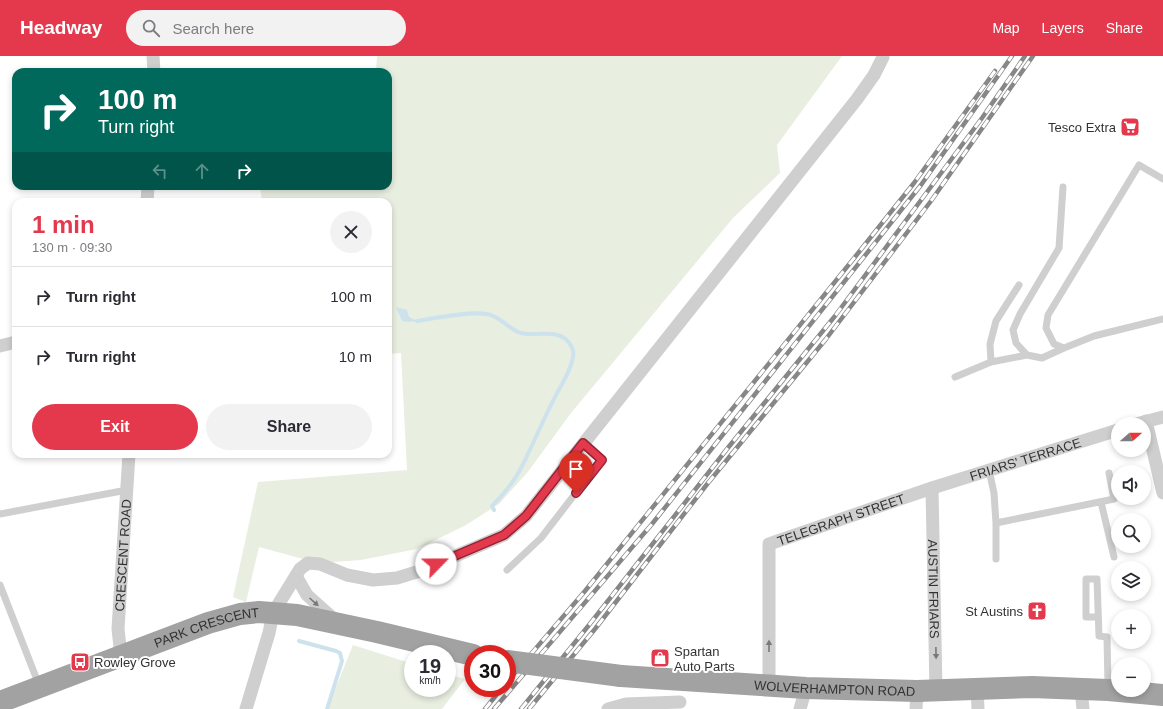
<!DOCTYPE html>
<meta charset="utf-8">
<style>
:root{--surface:#fff;--page:#f2f2f3;--text:#2b2b33;--muted:#7c7c81;--line:#e1e1e2;--accent:#e4384d}
body{margin:0;font-family:Arial,sans-serif;background:var(--page);color:var(--text);height:100vh;display:flex;flex-direction:column;font-size:15px;white-space:nowrap}
*{box-sizing:border-box;margin:0}
p{font-size:13px;color:var(--muted)}
.icon{flex:none;width:22px;height:22px;fill:none;stroke:currentColor;stroke-width:2;stroke-linecap:round;stroke-linejoin:round}
.map{position:relative;flex:1;overflow:hidden}
.sheet{position:absolute;left:12px;top:142px;width:380px;height:260px;display:flex;flex-direction:column;background:var(--surface);border-radius:12px;box-shadow:0 2px 6px #0003}
.sheet>*{flex:none}
.top-card{position:absolute;left:12px;top:12px;width:380px;height:122px;border-radius:12px;box-shadow:0 2px 6px #0003;background:#00695c;color:#fff;overflow:hidden}
.needle{width:26px;rotate:69deg}
.tools{position:absolute;left:1111px;top:361px;display:grid;gap:8px}
.tools a{display:grid;place-items:center;width:40px;height:40px;border-radius:50%;background:var(--surface);box-shadow:0 2px 6px #0003;font-size:20px}
.speed{position:absolute;left:404px;top:589px;display:flex;gap:8px;font-size:20px;font-weight:700;text-align:center}
.speed>*{display:grid;place-content:center;width:52px;height:52px;border-radius:50%;background:var(--surface);box-shadow:0 2px 6px #0003;line-height:1}
.speed small{font-size:10px;font-weight:400}
.speed .limit{border:6px solid #d22;background:#fff;color:#111}
.pin{position:absolute;display:grid;place-items:center;width:34px;height:34px;color:#fff;margin:-41px -17px;border-radius:50% 50% 50% 0;rotate:-45deg;box-shadow:0 0 4px #0007}
.pin .icon{rotate:45deg}
.me{position:absolute;width:44px;margin:-22px;rotate:67deg;stroke-linejoin:round;filter:drop-shadow(0 0 3px #0008)}
.turn{display:flex;align-items:center;gap:14px;height:84px;padding:0 20px;font-size:18px}
.turn .icon{width:52px;height:52px;stroke-width:2.5}
.turn b{display:block;font-size:28px;line-height:34px}
.lanes{display:flex;align-items:center;height:38px;padding:0 20px;background:#0003;justify-content:center;gap:20px;direction:ltr}
.lanes .off{opacity:.35}
.round{display:grid;place-items:center;flex:none;width:42px;height:42px;border-radius:21px;background:var(--page)}
.head{display:flex;align-items:center;justify-content:space-between;height:68px;padding:0 20px}
h1{font-size:24px;font-weight:600;line-height:30px;color:var(--accent)}
.button{display:flex;gap:8px;margin-top:auto;padding:8px 20px}
.button a{flex:1;height:46px;border-radius:24px;background:var(--accent);color:#fff;font-size:16px;font-weight:600;line-height:46px;text-align:center}
.button a+a{background:var(--page);color:var(--text)}
ul{padding:0;list-style:none}
li{display:flex;align-items:center;gap:12px;height:60px;padding:0 20px;border-top:1px solid var(--line)}
li div{flex:1}
li b{display:block;font-size:15px}
li em{font-style:normal}
header{display:flex;align-items:center;gap:24px;box-sizing:border-box;height:56px;padding:0 20px;background:var(--accent);color:#fff}
header strong{font-size:19px}
nav{display:flex;gap:22px;margin-inline-start:auto;font-size:14px}
.search{width:280px;height:36px;background:var(--page);display:flex;align-items:center;gap:10px;box-sizing:border-box;padding:0 14px;border-radius:22px;color:var(--muted);font-size:15px}
.map>svg:first-child{display:block}
.green{fill:#e8eee0}
.water{fill:#cde2ed}
.lines{fill:none;stroke-linecap:round;stroke-linejoin:round}
.stream{stroke:#cde2ed;stroke-width:4}
.service{stroke:#cfcfcf;stroke-width:7}
.minor{stroke:#cfcfcf;stroke-width:13}
.trunk{stroke:#a2a2a2;stroke-width:22}
.rail-casing{stroke:#878787;stroke-width:4.5}
.rail{stroke:#fff;stroke-width:3;stroke-dasharray:9;stroke-linecap:butt}
.trunk-bridge{stroke:#a2a2a2;stroke-width:22}
.oneway{fill:#797979}
.route-casing{stroke:#942432;stroke-width:10}
.route{stroke:#e4384d;stroke-width:7}
.labels{text-anchor:middle;stroke-width:4;stroke-linejoin:round;paint-order:stroke}
.poi-label{font-size:13px;fill:#323232;stroke:#fff;text-anchor:end}
.street-label{font-size:13px;fill:#323232;stroke:#fff}
</style>
<header>
<strong>Headway</strong>
<div class="search"><svg class="icon" aria-label="search" viewBox="0 0 24 24"><circle cx="10" cy="10" r="6"/><path d="M15 15l6 6"/></svg>Search here</div>
<nav><a>Map</a><a>Layers</a><a>Share</a></nav>
</header>
<div class="map">
<svg width="1163" height="653" viewBox="0 0 1163 653">
<rect width="100%" height="100%" fill="#fff"/>
<path class="green" d="M 377,0 L 842,0 L 777,89 L 780,117 L 733,162 L 571,357 L 527,417 L 499,448 L 466,469 L 417,493 L 361,504 L 318,507 L 259,491 L 246,546 L 233,541 L 258,426 L 407,414 L 401,297 L 388,298 L 388,146 L 262,146 L 260,130 L 388,130 L 388,16 L 376,16 Z
M 353,589 L 413,608 L 413,632 L 447,632 L 447,618 L 465,623 L 442,653 L 327,653 Z"/>
<path class="water" d="M 396,251 L 407,254 L 409,261 L 417,265 L 408,266 L 402,265 Z"/>
<g class="lines">
<path class="stream" d="M 417,265 C 436,262 468,255 487,258 C 500,260 508,273 521,277 C 537,281 562,271 571,290 C 574,294 574,299 572,305 C 569,319 560,330 554,343 C 542,366 532,391 520,414 C 513,427 502,440 492,450 L 494,454
M 299,585 L 336,595 L 340,597 L 342,605 L 327,653"/>
<path class="service" d="M 1163,123 L 1139,109 L 1048,259 L 1046,272 L 1054,288 L 1064,292 L 1094,280 L 1163,263
M 1063,131 L 1059,192 L 1020,258 L 1013,274 L 1016,287 L 1027,299 L 1042,302 L 1064,292
M 991,306 L 990,288 L 996,265 L 1019,229
M 955,321 L 991,306 L 1027,299
M 989,414 L 994,437 L 996,467 L 1114,443 L 1109,417
M 1101,446 L 1114,501
M 0,458 L 127,434
M 996,503 L 996,467
M 507,514 L 541,482 L 602,403 L 583,387
M 0,529 L 39,629
M 1097,561 L 1086,561 L 1086,523 L 1097,523 L 1099,580 L 1107,581 L 1108,631"/>
<g class="minor">
<path d="M 153,0 L 154,16"/>
<path d="M 147,146 L 148,130"/>
<path d="M 0,290 L 16,286"/>
<path d="M 1146,365 L 1163,437"/>
<path d="M 1136,368 L 1163,361"/>
<path id="s1" d="M 932,432 L 936,634"/>
<path d="M 296,520 L 307,539 L 335,564"/>
<path id="s2" d="M 121,600 L 118,573 L 129,398"/>
<path id="s3" d="M 769,629 L 769,488 L 932,432 L 1118,374"/>
<path d="M 977,632 L 978,653"/>
<path d="M 1081,633 L 1083,653"/>
<path d="M 246,653 L 269,577 L 273,557 L 300,513 L 308,507 L 320,508 L 347,519 L 373,524 L 397,522 L 423,514 L 504,479 L 526,460 L 857,43 L 874,19 L 883,1"/>
<path d="M 608,653 L 626,648 L 680,646"/>
<path d="M 800,653 L 806,632"/>
<path d="M 916,653 L 917,635"/>
</g>
<g class="trunk">
<path id="s4" d="M 621,620 L 806,632 L 917,635 L 1032,631 L 1108,634 L 1163,639"/>
<path id="s5" d="M 0,646 L 208,567 L 240,558 L 259,556 L 297,559 L 377,576 L 473,599"/>
</g>
<g class="rail-casing">
<path id="rail" d="M 507,626 L 585,535 L 855,201 L 914,127 L 995,15
M 485,653 L 502,632
M 494,653 L 652,468 L 921,129 L 1012,0
M 521,653 L 589,569 L 727,393 L 835,260 L 982,62 L 1025,0
M 529,653 L 595,573 L 708,427 L 826,283 L 931,145 L 1033,0"/>
</g>
<use href="#rail" class="rail"/>
<path class="trunk-bridge" d="M 507,605 L 621,620"/>
</g>
<defs><path id="oneway-solid" d="M-6-.8H1V-3.2L6.5 0L1 3.2V.8H-6Z"/></defs>
<g class="oneway">
<use href="#oneway-solid" transform="translate(314 546) rotate(42)"/>
<use href="#oneway-solid" transform="translate(769 590) rotate(-90)"/>
<use href="#oneway-solid" transform="translate(936 597) rotate(89)"/>
</g>
<g class="lines">
<g class="route-casing">
<path id="route" d="M 436,508 L 504,479 L 526,460 L 583,387 L 602,404 L 576,437"/>
</g>
<use href="#route" class="route"/>
</g>
<defs>
<g id="supermarket-square" transform="scale(1)"><rect x="-9" y="-9" width="18" height="18" rx="4" fill="#e4384d" stroke="#fff"/><path d="M-6-5.5h2.5l.6 2H6L4.5 2H-2.5L-4.4-4H-6ZM-1.5 3.2a1.3 1.3 0 1 0 .1 0ZM3 3.2a1.3 1.3 0 1 0 .1 0Z" fill="#fff"/></g>
<g id="church-square" transform="scale(1)"><rect x="-9" y="-9" width="18" height="18" rx="4" fill="#e4384d" stroke="#fff"/><path d="M-1.2-6h2.4v3.5h3.3v2.4h-3.3V6h-2.4V-.1h-3.3v-2.4h3.3Z" fill="#fff"/></g>
<g id="shop-square" transform="scale(1)"><rect x="-9" y="-9" width="18" height="18" rx="4" fill="#e4384d" stroke="#fff"/><path d="M-5-2.5h2.3a2.7 3.5 0 0 1 5.4 0H5L5.5 6h-11ZM-1.5-2.5h3a1.5 2.3 0 0 0-3 0Z" fill="#fff"/></g>
<g id="bus-square" transform="scale(1)"><rect x="-9" y="-9" width="18" height="18" rx="4" fill="#e4384d" stroke="#fff"/><path d="M-5-6H5V4H4V6H2V4H-2V6H-4V4H-5ZM-3.5-4V0h7V-4ZM-3.5 1.2v1.5H-2V1.2ZM2 1.2v1.5H3.5V1.2Z" fill="#fff"/></g>
</defs>
<g fill-rule="evenodd">
<use href="#supermarket-square" x="1130" y="71"/>
<use href="#church-square" x="1037" y="555"/>
<use href="#shop-square" x="660" y="602"/>
<use href="#bus-square" x="80" y="606"/>
</g>
<g class="labels">
<g class="poi-label">
<text x="1116" y="76">Tesco Extra</text>
<text x="1023" y="560">St Austins</text>
<text x="674" y="600" text-anchor="start">Spartan<tspan x="674" dy="15">Auto Parts</tspan></text>
<text x="94" y="611" text-anchor="start">Rowley Grove</text>
</g>
<g class="street-label">
<text dy="5" stroke="none"><textPath href="#s3" startOffset="411">FRIARS' TERRACE</textPath></text>
<text dy="5" stroke="none"><textPath href="#s3" startOffset="217">TELEGRAPH STREET</textPath></text>
<text dy="5" stroke="none"><textPath href="#s2" startOffset="101">CRESCENT ROAD</textPath></text>
<text dy="5" stroke="none"><textPath href="#s1" startOffset="101">AUSTIN FRIARS</textPath></text>
<text dy="5" stroke="none"><textPath href="#s5" startOffset="220">PARK CRESCENT</textPath></text>
<text dy="5" stroke="none"><textPath href="#s4" startOffset="214">WOLVERHAMPTON ROAD</textPath></text>
</g>
</g>
</svg>
<div class="tools">
<a><svg class="needle" viewBox="-14 -14 28 28"><path d="M0-13l5 13h-10z" fill="#e53935"/><path d="M0 13l5-13h-10z" fill="#7c7c81"/></svg></a>
<a><svg class="icon" aria-label="sound" viewBox="0 0 24 24"><path d="M4 9h4l5-4v14l-5-4H4zM17 9q2 3 0 6"/></svg></a>
<a><svg class="icon" aria-label="search" viewBox="0 0 24 24"><circle cx="10" cy="10" r="6"/><path d="M15 15l6 6"/></svg></a>
<a><svg class="icon" aria-label="layers" viewBox="0 0 24 24"><path d="M12 4l9 5-9 5-9-5zM3 14l9 5 9-5"/></svg></a>
<a>+</a>
<a>−</a>
</div>
<div class="speed"><div>19<small>km/h</small></div><div class="limit">30</div></div>
<div class="pin" style="left:576px;top:437px;background:#d93025"><svg class="icon" aria-label="arrive" viewBox="0 0 24 24"><path d="M6 21V4h12l-3 4 3 4H6"/></svg></div>
<svg class="me" style="left:436px;top:508px" viewBox="-20 -20 40 40"><circle r="19" fill="#fff"/><path d="M0-13L10 11 0 6-10 11z" fill="#e4384d"/></svg>
<div class="top-card">
<div class="turn"><svg class="icon" aria-label="right" viewBox="0 0 24 24"><path d="M7 20v-9h11M14 6l5 5-5 5"/></svg><div><b>100 m</b>Turn right</div></div>
<div class="lanes"><svg class="icon off" aria-label="left" viewBox="0 0 24 24"><path d="M17 20v-9H6M10 6l-5 5 5 5"/></svg><svg class="icon off" aria-label="ahead" viewBox="0 0 24 24"><path d="M12 20V5M6 11l6-6 6 6"/></svg><svg class="icon" aria-label="right" viewBox="0 0 24 24"><path d="M7 20v-9h11M14 6l5 5-5 5"/></svg></div>
</div>
<section class="sheet">
<div class="head"><div><h1>1 min</h1><p>130 m · 09:30</p></div><a class="round"><svg class="icon" aria-label="close" viewBox="0 0 24 24"><path d="M6 6l12 12M18 6L6 18"/></svg></a></div>
<ul>
<li><svg class="icon" aria-label="right" viewBox="0 0 24 24"><path d="M7 20v-9h11M14 6l5 5-5 5"/></svg><div><b>Turn right</b></div><em>100 m</em></li>
<li><svg class="icon" aria-label="right" viewBox="0 0 24 24"><path d="M7 20v-9h11M14 6l5 5-5 5"/></svg><div><b>Turn right</b></div><em>10 m</em></li>
</ul>
<div class="button"><a>Exit</a><a>Share</a></div>
</section>
</div>
